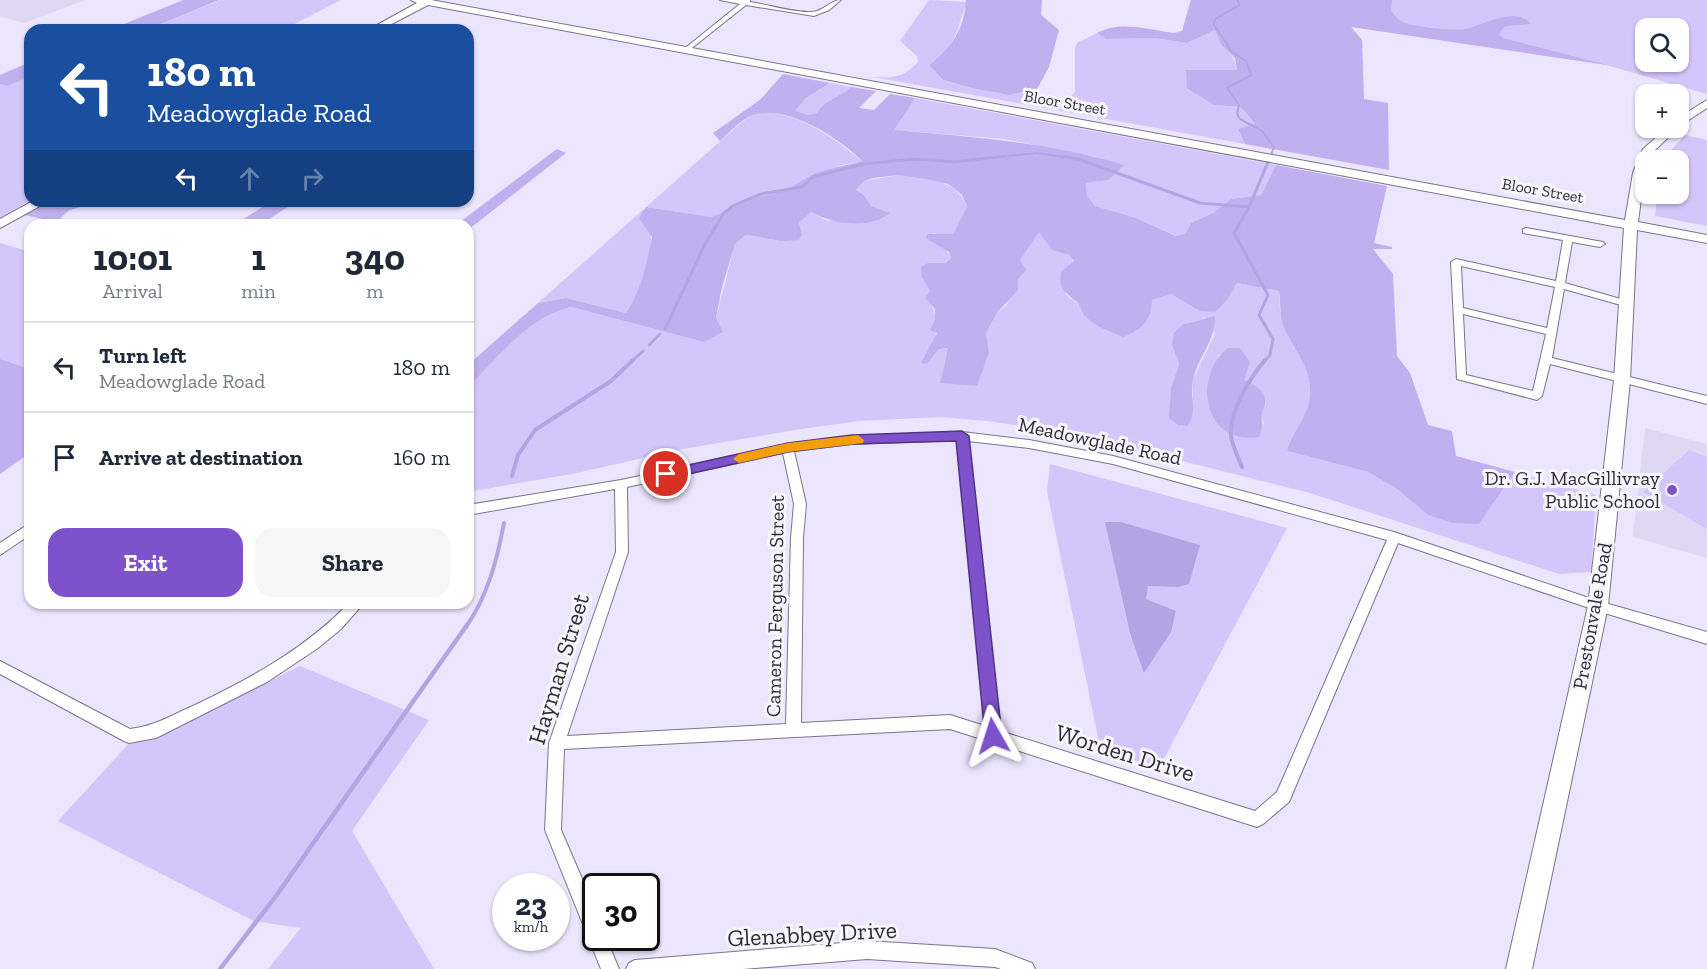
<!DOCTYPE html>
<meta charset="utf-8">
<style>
:root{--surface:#fff;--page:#f6f6f7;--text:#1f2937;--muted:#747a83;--line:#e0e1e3;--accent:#7d52cb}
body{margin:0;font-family:"Zilla Slab",serif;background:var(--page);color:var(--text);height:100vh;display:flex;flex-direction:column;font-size:22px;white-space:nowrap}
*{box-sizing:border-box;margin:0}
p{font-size:20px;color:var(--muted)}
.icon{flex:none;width:33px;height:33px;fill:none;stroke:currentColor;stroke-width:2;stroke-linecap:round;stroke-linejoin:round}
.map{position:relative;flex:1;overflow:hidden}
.panel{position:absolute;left:24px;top:219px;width:450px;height:390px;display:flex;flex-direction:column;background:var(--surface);border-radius:18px;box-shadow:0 2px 4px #0004}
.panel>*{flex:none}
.top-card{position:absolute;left:24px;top:24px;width:450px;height:183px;border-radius:18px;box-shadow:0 2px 4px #0004;background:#1a4fa0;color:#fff;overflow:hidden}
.buttons{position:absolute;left:1635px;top:18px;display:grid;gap:12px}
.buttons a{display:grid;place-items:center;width:54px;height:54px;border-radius:12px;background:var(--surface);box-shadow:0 2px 4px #0004;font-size:30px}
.speed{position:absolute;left:492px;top:873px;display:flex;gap:12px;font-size:30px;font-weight:700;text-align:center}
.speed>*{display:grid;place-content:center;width:78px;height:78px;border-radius:50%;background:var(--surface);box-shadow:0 2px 4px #0004;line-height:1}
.speed small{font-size:15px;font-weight:400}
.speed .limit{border:3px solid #111;border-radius:9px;background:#fff;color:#111}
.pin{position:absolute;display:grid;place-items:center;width:51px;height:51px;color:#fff;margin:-26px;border:3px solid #fff;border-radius:50%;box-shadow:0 2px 6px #0007}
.me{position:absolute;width:66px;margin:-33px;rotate:354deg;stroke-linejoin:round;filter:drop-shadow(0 0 4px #0008)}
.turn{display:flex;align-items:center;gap:21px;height:126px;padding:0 24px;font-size:27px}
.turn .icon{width:78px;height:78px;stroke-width:2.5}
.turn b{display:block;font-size:42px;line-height:51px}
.lanes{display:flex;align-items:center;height:57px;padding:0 24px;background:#0003;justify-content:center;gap:30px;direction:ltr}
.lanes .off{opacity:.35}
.eta{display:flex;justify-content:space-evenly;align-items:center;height:102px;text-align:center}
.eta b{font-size:36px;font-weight:700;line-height:42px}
.primary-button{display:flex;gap:12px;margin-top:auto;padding:12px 24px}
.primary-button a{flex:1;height:69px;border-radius:18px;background:var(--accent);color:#fff;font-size:24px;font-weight:700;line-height:69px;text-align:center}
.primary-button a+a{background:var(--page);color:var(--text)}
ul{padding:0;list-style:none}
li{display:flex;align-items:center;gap:18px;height:90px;padding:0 24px;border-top:2px solid var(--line)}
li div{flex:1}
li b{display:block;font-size:22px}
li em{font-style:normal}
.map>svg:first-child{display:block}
.built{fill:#ded8f5}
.green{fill:#d3c6fb;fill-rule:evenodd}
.forest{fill:#c0b0ef}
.water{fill:#b5a4e3}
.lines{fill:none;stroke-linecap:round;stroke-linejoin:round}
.stream-far3{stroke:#b5a4e3;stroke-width:2}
.stream-far2{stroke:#b5a4e3;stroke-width:3}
.stream-far1{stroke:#b5a4e3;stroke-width:4}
.stream{stroke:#b5a4e3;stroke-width:4.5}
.street-casing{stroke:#7a758a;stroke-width:2}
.secondary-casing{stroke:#7a758a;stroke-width:2}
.street{fill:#fff;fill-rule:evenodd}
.secondary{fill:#fff;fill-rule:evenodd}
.route{fill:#7d52cb;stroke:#513584;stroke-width:1.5}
.slow{fill:#f59e0b}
.poi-dot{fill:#7d52cb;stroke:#f7f5fe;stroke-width:2}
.labels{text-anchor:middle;stroke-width:6;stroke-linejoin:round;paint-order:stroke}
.far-street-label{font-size:16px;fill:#302d36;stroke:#f7f5fe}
.street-label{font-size:20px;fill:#302d36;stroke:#f7f5fe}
.poi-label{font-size:20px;fill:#302d36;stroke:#f7f5fe;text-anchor:end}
.near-street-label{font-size:24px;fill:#302d36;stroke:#f7f5fe}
</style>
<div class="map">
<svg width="1707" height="969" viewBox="0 0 1707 969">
<rect width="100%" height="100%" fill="#ebe5fd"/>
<path class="built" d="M 0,0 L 85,0 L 24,23 L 0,16 Z
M 1645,428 L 1707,444 L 1707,558 L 1633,537 Z"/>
<path class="green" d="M 220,0 L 341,0 L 283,30 L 146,30 Z
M 929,0 L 967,2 C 953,36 961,40 929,65 L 943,80 L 976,89 L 1009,95 L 1037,89 L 1036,94 C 1043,103 1052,103 1062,104 L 1075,92 L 1075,48 L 1077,43 L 1097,33 L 1106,39 L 1154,38 L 1187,43 L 1215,30 C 1222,47 1235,53 1237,70 L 1186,70 L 1214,105 L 1241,107 L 1255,125 L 1238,129 L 1245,144 L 873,77 C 894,78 903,78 918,62 L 917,56 L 900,41 Z
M 1354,0 L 1707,0 L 1707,94 L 1606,65 L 1350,26 ZM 1646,28 L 1678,28 L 1678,62 L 1646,62 Z
M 30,77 L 30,201 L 0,217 L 0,84 L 7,86 Z
M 830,83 L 851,87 C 840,97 824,100 817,113 L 808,115 L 794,111 L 806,98 Z
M 915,98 L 1276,165 L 1261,195 L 1231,199 L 1213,213 L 1191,223 L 1185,234 L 1177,236 L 1136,218 L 1095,206 L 1087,195 L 1086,183 L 1108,180 L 1097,157 L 1004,139 L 893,130 Z
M 765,112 C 803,115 833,138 862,161 L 842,165 L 787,190 L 758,197 L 712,217 L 646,207 C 648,216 651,226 651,235 C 653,259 639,294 626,313 L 566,298 L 538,303 L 734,129 L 750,116 Z
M 1685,135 L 1707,140 L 1707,226 L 1655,216 L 1657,194 L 1678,194 L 1678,160 L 1662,160 Z
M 898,175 C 925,178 954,178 967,206 L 953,234 L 945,236 L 933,233 C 938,242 948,250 951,258 L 946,263 L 928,263 L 922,278 L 930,291 L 926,298 C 944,319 935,339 927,364 L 939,349 L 948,348 L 940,383 L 989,352 L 986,333 L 997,313 L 1007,305 L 1018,279 L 1019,260 L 1039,231 L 1052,250 L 1069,255 L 1074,262 L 1065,294 L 1080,306 L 1083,314 L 1171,294 L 1200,311 L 1228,299 L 1237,283 L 1279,291 C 1280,302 1279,318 1284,328 C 1295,351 1312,369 1310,396 C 1308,417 1291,431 1287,451 L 1368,472 L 1397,489 L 1428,515 L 1479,524 L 1515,472 L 1596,495 L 1591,572 L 1559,574 L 1310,493 L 1070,433 L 987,421 L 940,417 L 859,421 L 795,430 L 683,449 L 572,474 L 468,492 L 468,387 C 498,358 529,316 571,307 L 704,342 L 716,318 L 735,244 L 746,235 L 781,241 L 802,234 L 799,223 L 811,212 L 827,221 L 889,213 L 871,207 L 864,195 L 856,190 L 864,181 ZM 1205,317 L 1215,334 L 1192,381 L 1193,399 L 1171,388 L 1179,364 L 1172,345 L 1183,324 L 1196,323 ZM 1219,354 L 1249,362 L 1244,380 L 1266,403 L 1261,412 L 1264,425 L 1208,382 Z
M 0,243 L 30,252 L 30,369 L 0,359 Z
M 1689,450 L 1707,457 L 1707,529 L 1643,492 Z
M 1050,464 L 1287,528 L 1159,768 L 1101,751 L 1047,491 Z
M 300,666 L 429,720 L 352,831 L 434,969 L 268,969 L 301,928 L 254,921 L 58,821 L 133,739 L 190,720 Z"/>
<path class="forest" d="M 183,0 L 219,0 L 146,30 L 109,30 Z
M 966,0 L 1042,0 L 1041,15 L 1059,30 L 1049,67 L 1037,89 L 1009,95 L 976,89 L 943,80 L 929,65 C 952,47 964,30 966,0 Z
M 1191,0 L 1392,0 L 1391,11 C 1394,14 1397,19 1401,21 C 1409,27 1455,31 1465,29 C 1484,25 1516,5 1531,24 L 1505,26 L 1499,34 L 1503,38 L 1607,65 L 1351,27 L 1362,40 L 1364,99 L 1388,103 L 1389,170 L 1245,144 L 1238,129 L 1255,124 L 1241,107 L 1214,105 L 1187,88 L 1186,70 L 1237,70 L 1235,58 L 1221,44 L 1215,30 L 1187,43 L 1154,38 L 1106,39 L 1097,33 C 1121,20 1149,30 1174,33 L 1182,31 Z
M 30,62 L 30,77 L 7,86 L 0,84 L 0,75 Z
M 783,74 L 830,83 L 806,98 L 795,111 L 808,115 L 817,113 C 824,100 840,97 851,87 L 876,91 L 859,108 L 874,110 L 890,94 L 915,98 L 894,130 C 971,137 1049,142 1124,165 L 1108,180 L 1086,183 L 1087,195 L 1095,206 L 1136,218 L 1176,236 L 1185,234 L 1191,223 L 1213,213 L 1231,199 L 1261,195 L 1276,165 L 1387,186 L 1374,243 L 1392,247 L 1392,249 L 1373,249 L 1393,274 L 1397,356 L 1410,373 L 1428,425 L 1452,431 L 1456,456 L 1515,472 L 1479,524 L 1453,523 L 1428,515 L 1397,489 L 1368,472 L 1287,451 C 1292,431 1308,417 1310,396 C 1312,369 1295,351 1284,328 C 1279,318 1281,302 1279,291 L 1237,283 L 1228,299 L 1215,312 L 1200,311 L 1171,294 L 1152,300 C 1151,320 1142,330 1123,337 C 1110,331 1095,327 1085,316 C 1081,312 1081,307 1078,303 C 1066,293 1058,289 1061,272 L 1074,261 L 1069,255 L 1052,250 L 1039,232 L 1020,260 L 1026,270 L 1018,279 L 1018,290 L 997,313 L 986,333 L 989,352 L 977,386 L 940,383 L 948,348 L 939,349 L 927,364 L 921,363 L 937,333 L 930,330 L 935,320 L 935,309 L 925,298 L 930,291 L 922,278 L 921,267 L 928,263 L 946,263 L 951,258 L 949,252 L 926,238 L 927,234 L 953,234 L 967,206 L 962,195 L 948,184 L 926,179 L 898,175 L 873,178 L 864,181 L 856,190 L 864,195 L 871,206 L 890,213 C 868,230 833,224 811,212 L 799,223 L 802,234 L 799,240 L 781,241 L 746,235 L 735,244 L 722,287 L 716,318 L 723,332 L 704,342 L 571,307 C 529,316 498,358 468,387 L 468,365 L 538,303 L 566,298 L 626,313 C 641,291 647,263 652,237 L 639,218 L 646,207 L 712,217 L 758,197 L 787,190 L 815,173 L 862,161 C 839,138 787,104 753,115 C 741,119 729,133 720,141 L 713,133 L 761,99 Z
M 557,149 L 566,153 L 468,230 L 468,225 L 456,225 Z
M 52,201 L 102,201 L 70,210 L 61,217 L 64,224 L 25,215 Z
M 272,201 L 297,201 L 260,225 L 234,225 Z
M 1215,316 C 1215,342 1199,356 1193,379 C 1189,395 1198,413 1187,426 L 1178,425 L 1169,418 L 1171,388 L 1179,364 L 1172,345 L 1174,333 L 1183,324 C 1195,323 1203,318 1215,316 Z
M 1228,348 L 1240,348 L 1250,362 L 1244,380 C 1254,384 1267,391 1265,404 C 1264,409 1262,409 1262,413 C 1261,425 1264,425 1259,437 C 1200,446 1194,372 1228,348 Z
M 0,359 L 30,369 L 30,453 L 0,474 Z"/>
<path class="water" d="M 1105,522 L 1121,522 L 1200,545 L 1189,584 L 1178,587 L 1148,586 L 1146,599 L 1176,611 L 1171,632 L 1144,673 L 1130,633 Z"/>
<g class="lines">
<path class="stream-far3" d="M 1237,0 L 1240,5 L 1215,19 L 1214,25 L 1232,52 L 1246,61 L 1251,75 L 1227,88 L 1239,105 L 1237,114 L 1240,119 L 1262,131 L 1274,147 L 1271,155
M 992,158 L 1037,153 L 1071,158"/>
<path class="stream-far2" d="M 1061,156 L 1078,159 L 1200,203 L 1249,207
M 665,329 L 705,244 L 724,213 L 733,206 L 761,194 L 802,187 L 813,177 L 863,164 L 916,159 L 955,162 L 1005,156
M 649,345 L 660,334
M 631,362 L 643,351
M 1264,362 L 1270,355 L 1273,339 L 1259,315 L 1268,295 L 1234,233 L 1249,207 L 1268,162"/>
<path class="stream-far1" d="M 1242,467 C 1239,458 1232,446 1231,436 C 1229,411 1250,378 1265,360
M 512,476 L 518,455 L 535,430 L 611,381 L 633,360
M 466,627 C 488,595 497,560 504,523"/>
<path class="stream" d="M 220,969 L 276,896 L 467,625"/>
<g class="street-casing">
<path id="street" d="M 720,0 L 750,0 L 750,2 C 770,5 791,12 811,12 C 823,12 830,0 841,0 L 829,10 L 814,16 L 746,5 L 688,51 L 684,51 L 684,49 L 740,4 Z
M 1526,228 L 1603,242 L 1605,244 L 1600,247 L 1572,242 L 1565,283 L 1631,302 L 1633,304 L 1628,307 L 1564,289 L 1552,358 L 1707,396 L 1707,404 L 1550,364 L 1542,396 L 1537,400 L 1457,379 L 1451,262 L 1456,259 L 1556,281 L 1563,240 L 1523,233 L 1523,229 ZM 1461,266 L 1555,287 L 1547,328 L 1463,308 ZM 1463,314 L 1546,334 L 1533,391 L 1466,375 Z
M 962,432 L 1029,440 L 1113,456 L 1394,532 L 1598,601 L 1707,632 L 1707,644 L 1598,611 L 1398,543 L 1289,802 L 1263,824 L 1257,827 L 950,729 L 564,749 L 561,830 L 596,911 L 596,938 L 606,938 L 619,969 L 601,969 L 545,830 L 549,743 L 616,552 L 615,489 L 468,515 L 468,505 L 621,480 L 788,444 L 852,436 ZM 957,440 L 985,726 L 950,715 L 801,723 L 803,538 L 806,504 L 794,451 L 852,444 ZM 968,441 L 1029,448 L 1113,464 L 1387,540 L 1277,792 L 1255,811 L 1000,731 ZM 783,453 L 794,504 L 791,538 L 786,724 L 567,736 L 628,552 L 627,487 Z
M 30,523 L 30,535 L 0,555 L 0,543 Z
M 349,603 L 364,603 L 341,629 L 318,648 L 267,682 L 156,738 L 129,743 L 124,741 L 0,674 L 0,661 L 130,729 C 155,726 172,715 195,705 C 251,678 305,649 349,603 Z
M 867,941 L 995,949 L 1032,963 L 1035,969 L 1001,969 L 995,967 L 867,959 L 743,969 L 626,969 L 629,963 L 635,960 Z"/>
</g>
<g class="secondary-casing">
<path id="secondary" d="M 411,0 L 431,0 L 1625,220 L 1633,173 L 1643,149 L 1667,128 L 1678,128 L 1654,151 L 1650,160 L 1646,160 L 1638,222 L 1707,235 L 1707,243 L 1637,230 L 1630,380 L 1608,606 L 1532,969 L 1506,969 L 1588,606 L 1614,380 L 1624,228 L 428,5 L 380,30 L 368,30 L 417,3 Z
M 1707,100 L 1707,108 L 1678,127 L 1678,118 Z
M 33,201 L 49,201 L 0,228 L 0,219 Z"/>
</g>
<use href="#street" class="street"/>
<use href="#secondary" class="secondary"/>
</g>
<path class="route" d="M 962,431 L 969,436 L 1002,736 L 999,741 L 993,743 L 987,741 L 985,736 L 956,441 L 852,444 L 788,452 L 666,479 L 659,474 L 666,470 L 788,443 L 852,435 Z"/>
<path class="slow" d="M 858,435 L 864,440 L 863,443 L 788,452 L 739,463 L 733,459 L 739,454 L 788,443 Z"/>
<circle class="poi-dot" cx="1672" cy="490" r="6"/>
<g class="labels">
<g class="far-street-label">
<text transform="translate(1065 102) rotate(10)" y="6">Bloor Street</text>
<text transform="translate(1543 190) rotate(10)" y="6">Bloor Street</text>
</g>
<g class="street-label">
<text transform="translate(1100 441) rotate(12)" y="7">Meadowglade Road</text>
<text transform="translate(775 606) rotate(-89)" y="7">Cameron Ferguson Street</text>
<text transform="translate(1592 616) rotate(-80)" y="7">Prestonvale Road</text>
</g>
<g class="poi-label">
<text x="1660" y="485">Dr. G.J. MacGillivray<tspan x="1660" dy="23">Public School</tspan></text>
</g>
<g class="near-street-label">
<text transform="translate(559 669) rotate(-73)" y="8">Hayman Street</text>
<text transform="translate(1125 753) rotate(17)" y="8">Worden Drive</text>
<text transform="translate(812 934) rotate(-3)" y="8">Glenabbey Drive</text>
</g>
</g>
</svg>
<div class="buttons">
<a><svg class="icon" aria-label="search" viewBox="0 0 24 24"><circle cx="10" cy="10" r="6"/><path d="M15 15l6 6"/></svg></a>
<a>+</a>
<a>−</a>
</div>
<div class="speed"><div>23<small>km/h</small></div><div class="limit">30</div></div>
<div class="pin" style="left:666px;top:474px;background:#d93025"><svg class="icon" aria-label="arrive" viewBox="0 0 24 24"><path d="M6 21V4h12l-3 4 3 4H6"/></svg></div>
<svg class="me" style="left:993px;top:736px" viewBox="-20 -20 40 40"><path d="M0-17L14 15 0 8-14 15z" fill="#7d52cb" stroke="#fff" stroke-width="4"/></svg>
<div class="top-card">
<div class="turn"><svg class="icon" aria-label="left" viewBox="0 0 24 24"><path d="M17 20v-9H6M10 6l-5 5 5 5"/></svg><div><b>180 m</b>Meadowglade Road</div></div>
<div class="lanes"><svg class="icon" aria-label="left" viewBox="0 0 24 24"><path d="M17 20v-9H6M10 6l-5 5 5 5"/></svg><svg class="icon off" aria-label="ahead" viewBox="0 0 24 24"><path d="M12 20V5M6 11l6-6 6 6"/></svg><svg class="icon off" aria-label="right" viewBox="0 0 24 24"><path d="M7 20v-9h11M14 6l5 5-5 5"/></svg></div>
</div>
<section class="panel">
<div class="eta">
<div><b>10:01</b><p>Arrival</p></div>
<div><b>1</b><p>min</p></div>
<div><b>340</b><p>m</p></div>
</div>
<ul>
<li><svg class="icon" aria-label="left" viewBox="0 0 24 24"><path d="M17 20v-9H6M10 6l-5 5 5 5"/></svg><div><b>Turn left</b><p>Meadowglade Road</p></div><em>180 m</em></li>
<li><svg class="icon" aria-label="arrive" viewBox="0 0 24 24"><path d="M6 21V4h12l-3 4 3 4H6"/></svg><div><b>Arrive at destination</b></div><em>160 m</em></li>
</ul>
<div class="primary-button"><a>Exit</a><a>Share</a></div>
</section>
</div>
